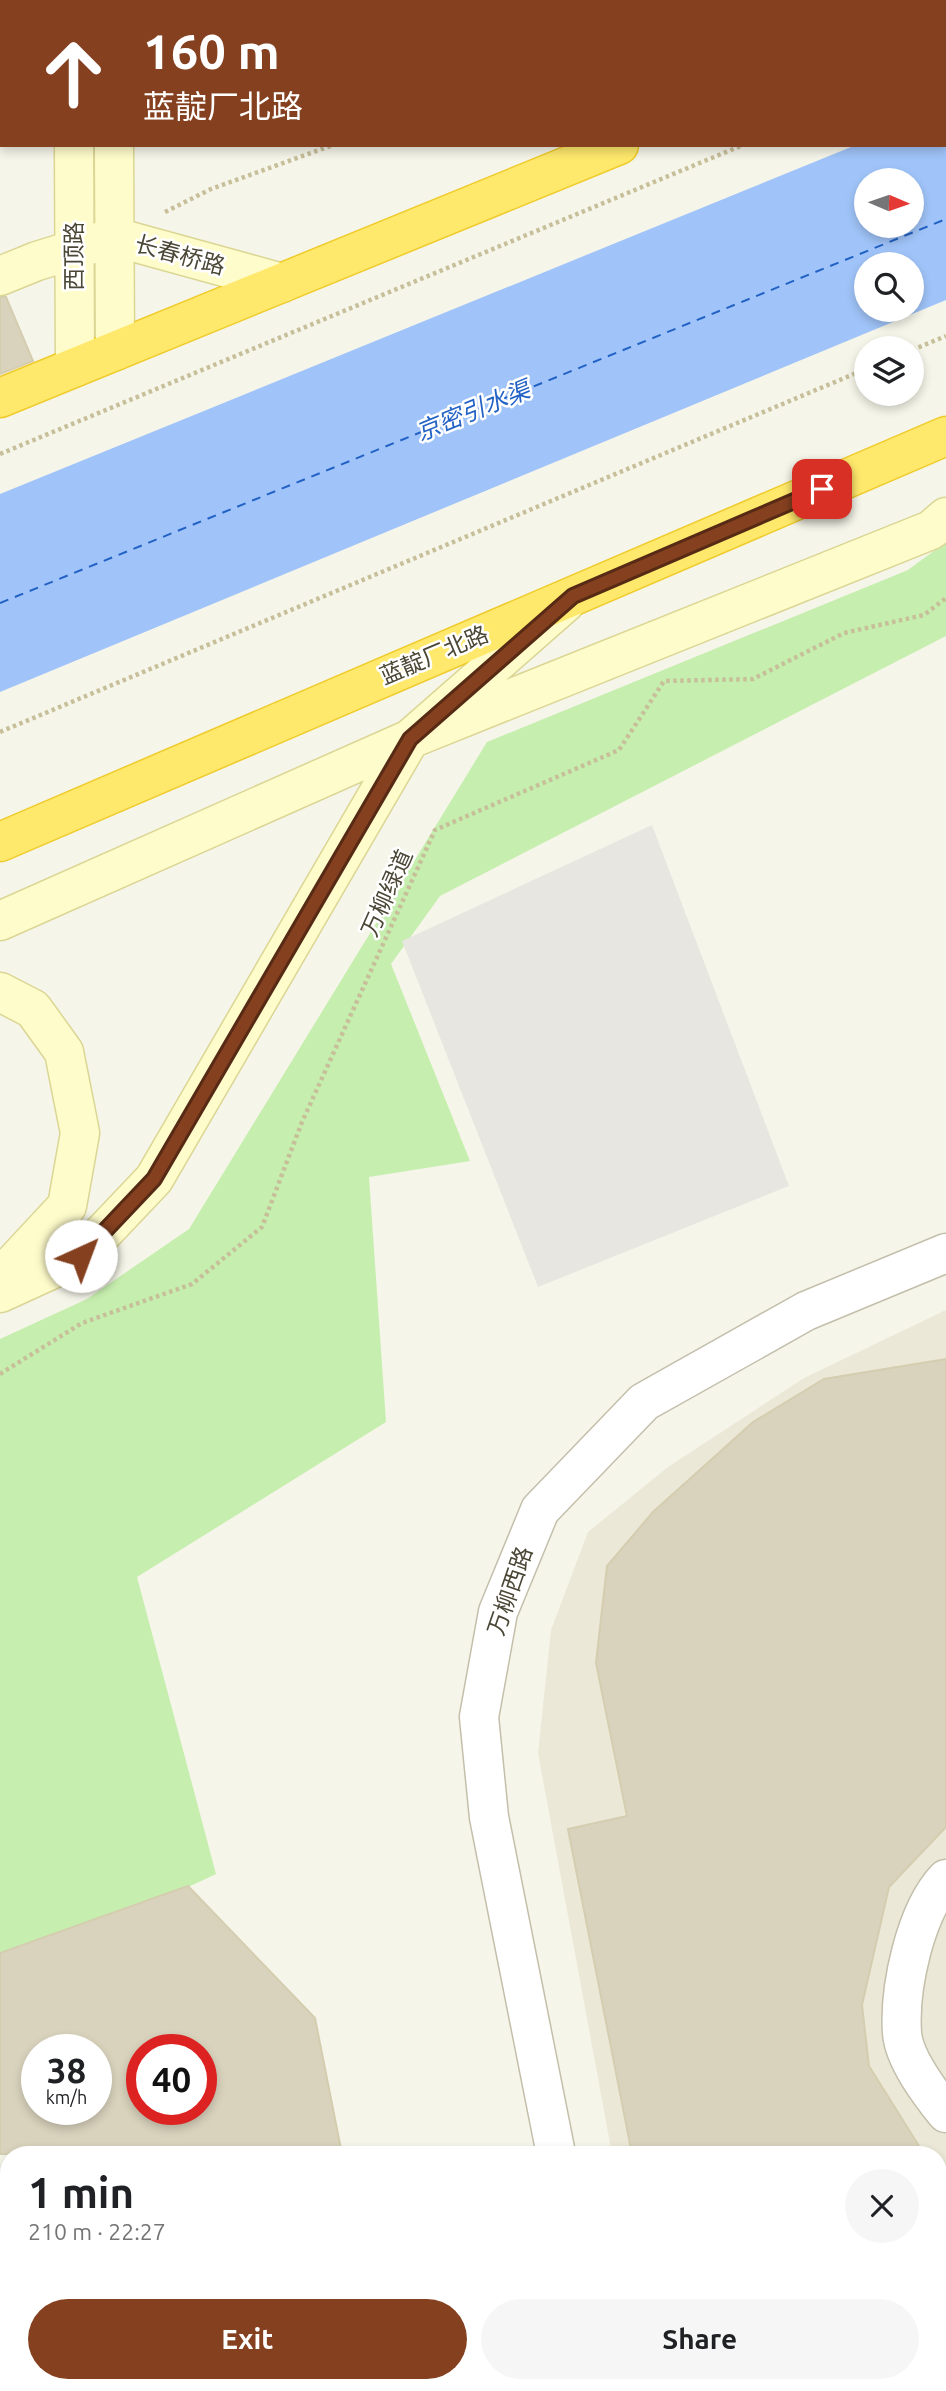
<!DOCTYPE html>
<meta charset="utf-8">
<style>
:root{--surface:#fff;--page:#f6f6f6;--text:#202124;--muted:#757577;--accent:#84401f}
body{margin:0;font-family:Ubuntu,"Noto Sans SC",sans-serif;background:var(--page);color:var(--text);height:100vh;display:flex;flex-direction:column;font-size:26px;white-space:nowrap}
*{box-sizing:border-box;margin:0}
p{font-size:23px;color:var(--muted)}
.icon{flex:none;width:38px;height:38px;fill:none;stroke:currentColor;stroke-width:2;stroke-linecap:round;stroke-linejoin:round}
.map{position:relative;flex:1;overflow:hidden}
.side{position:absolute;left:0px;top:2146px;width:947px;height:247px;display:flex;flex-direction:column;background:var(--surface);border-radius:28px 28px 0 0;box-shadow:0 4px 10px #0003}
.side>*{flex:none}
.guide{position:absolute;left:0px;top:0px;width:947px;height:147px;box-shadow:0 4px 10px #0003;background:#84401f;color:#fff;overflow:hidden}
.needle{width:46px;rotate:92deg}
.buttons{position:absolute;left:854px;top:168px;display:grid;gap:14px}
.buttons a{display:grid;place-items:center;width:70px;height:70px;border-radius:50%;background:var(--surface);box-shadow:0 4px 10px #0003;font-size:35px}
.speed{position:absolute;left:21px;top:2034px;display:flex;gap:14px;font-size:35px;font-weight:700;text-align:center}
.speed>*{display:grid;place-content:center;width:91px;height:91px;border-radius:50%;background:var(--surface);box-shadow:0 4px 10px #0003;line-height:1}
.speed small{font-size:18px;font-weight:400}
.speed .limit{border:10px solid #d22;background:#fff;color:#111}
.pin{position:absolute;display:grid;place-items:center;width:60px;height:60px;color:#fff;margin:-30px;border-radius:14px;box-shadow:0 4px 10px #0006}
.me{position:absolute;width:77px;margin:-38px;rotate:43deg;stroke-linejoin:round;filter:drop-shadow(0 0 5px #0008)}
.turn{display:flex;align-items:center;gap:24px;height:147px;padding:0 28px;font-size:32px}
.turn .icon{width:91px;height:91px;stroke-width:2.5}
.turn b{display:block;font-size:49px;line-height:60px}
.round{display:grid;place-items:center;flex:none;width:74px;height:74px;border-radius:37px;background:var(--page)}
.head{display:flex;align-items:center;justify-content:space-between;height:119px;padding:0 28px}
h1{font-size:42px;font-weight:600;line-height:52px}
.action{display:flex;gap:14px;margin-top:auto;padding:14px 28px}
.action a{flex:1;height:80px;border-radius:42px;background:var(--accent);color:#fff;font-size:28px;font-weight:600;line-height:80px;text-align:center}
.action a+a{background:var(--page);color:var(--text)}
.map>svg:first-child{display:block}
.residential{fill:#ebe8d7}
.green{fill:#c6eeae}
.parking{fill:#e7e6e1}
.water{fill:#a0c4f9;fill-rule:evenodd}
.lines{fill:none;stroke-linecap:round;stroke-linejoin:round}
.ferry{stroke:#2262c5;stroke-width:2;stroke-dasharray:9 7;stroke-linecap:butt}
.building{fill:#d9d3bd;stroke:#d5cdb0;stroke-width:2;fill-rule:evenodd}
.street-casing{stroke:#c3bfab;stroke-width:41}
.secondary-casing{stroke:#dbd694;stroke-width:41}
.highway-casing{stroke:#efcb2b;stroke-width:41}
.path{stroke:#c7bf9a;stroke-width:4.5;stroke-dasharray:3.5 3.5;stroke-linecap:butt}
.street{stroke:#fff;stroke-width:38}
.secondary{stroke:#fffccb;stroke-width:38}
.highway{stroke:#ffe96c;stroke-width:38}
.route-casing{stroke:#562a14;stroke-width:18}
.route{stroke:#84401f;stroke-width:12}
.labels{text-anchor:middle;stroke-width:5;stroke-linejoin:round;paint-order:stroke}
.street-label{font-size:23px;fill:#4b4736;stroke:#fff}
.water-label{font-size:24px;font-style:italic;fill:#2262c5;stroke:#fff}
</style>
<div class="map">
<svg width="946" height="2391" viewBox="0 0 946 2391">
<rect width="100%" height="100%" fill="#f6f5e9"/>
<path class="residential" d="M 946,1310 L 946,2391 L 656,2391 L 655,2384 L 938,2384 L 938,2154 L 612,2154 L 538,1753 L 551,1630 L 588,1532 L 668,1467 L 804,1378 Z"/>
<path class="green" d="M 946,542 L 946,636 L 440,896 L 391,964 L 470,1161 L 369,1177 L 386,1422 L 137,1577 L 216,1874 L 0,1975 L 0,1339 L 87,1299 L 189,1229 L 487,742 L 908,570 Z"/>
<path class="parking" d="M 652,825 L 789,1186 L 538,1287 L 402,941 Z"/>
<path class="water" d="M 946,108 L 946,300 L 0,692 L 0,494 L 856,145 L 945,145 ZM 866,180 L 912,180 L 912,226 L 866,226 ZM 866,264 L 912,264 L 912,310 L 866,310 Z"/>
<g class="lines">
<path class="ferry" d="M 0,603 L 946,219"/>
</g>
<path class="building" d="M 0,297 L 6,297 L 33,361 L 0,374 Z
M 946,1359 L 946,1827 L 889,1887 L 862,2005 L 869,2066 L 924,2154 L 632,2154 L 568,1829 L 627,1816 L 596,1663 L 607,1566 L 653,1512 L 753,1422 L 824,1379 Z
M 188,1886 L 315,2018 L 342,2154 L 0,2154 L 0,1953 ZM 37,2049 L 96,2049 L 96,2109 L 37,2109 ZM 142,2049 L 201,2049 L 201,2109 L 142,2109 Z"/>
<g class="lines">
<g class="street-casing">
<path id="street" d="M 946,1879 C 915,1912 899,1988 902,2033 C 904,2059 930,2093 946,2113
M 556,2154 L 489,1817 L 479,1717 L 498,1612 L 540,1510 L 644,1402 L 806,1311 L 946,1253
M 596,2384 L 597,2391"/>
</g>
<g class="secondary-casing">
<path id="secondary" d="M 74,0 L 74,2
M 113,0 L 113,2
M 0,25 L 2,25
M 74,145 L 75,367
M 114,145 L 115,351
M 0,276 L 37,261 L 115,237 L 282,283
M 0,921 L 410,739 L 931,530 L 946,517
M 0,992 L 33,1009 L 64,1052 L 80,1133 L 67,1206 L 0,1278
M 0,1293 L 81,1256 L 154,1179 L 410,739 L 566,602"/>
</g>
<g class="highway-casing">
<path id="highway" d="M 945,12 L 946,12
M 0,398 L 619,145
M 0,842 L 946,436"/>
</g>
<path class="path" d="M 716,2 L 718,0
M 945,61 L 946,61
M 165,212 L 211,189 L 333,145
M 912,350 L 946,336
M 0,454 L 743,145
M 0,732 L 866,369
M 0,1374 L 82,1323 L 192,1284 L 262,1227 L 302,1122 L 435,830 L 619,750 L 664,681 L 753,679 L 844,633 L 924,615 L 946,598"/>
<use href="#street" class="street"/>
<use href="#secondary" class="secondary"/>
<use href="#highway" class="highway"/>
</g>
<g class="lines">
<g class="route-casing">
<path id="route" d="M 81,1256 L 154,1179 L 410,739 L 573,596 L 822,489"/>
</g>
<use href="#route" class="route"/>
</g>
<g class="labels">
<g class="street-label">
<text transform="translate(180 255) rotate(15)" y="8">长春桥路</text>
<text transform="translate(74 256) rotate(-90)" y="8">西顶路</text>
<text transform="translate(434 655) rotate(-23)" y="8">蓝靛厂北路</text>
<text transform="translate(387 893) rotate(-66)" y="8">万柳绿道</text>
<text transform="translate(510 1591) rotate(-71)" y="8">万柳西路</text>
</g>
<g class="water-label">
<text transform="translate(473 411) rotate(-22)" y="8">京密引水渠</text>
</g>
</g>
</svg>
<div class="buttons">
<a><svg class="needle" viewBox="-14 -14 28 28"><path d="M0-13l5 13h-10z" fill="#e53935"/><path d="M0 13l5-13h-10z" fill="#757577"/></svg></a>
<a><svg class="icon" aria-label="search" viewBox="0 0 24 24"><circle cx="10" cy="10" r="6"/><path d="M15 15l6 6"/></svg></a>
<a><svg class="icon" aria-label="layers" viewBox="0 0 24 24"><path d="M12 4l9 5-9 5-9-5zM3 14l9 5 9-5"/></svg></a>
</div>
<div class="speed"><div>38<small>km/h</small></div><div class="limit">40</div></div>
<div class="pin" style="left:822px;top:489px;background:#d93025"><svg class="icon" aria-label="arrive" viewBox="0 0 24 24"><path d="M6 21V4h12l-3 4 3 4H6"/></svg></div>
<svg class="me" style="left:81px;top:1256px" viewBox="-20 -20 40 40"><circle r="19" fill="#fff"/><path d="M0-13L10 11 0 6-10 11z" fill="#84401f"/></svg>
<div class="guide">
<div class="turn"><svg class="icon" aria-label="ahead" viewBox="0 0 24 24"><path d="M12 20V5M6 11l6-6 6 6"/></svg><div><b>160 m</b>蓝靛厂北路</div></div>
</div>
<section class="side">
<div class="head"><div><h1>1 min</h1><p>210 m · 22:27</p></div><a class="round"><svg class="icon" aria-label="close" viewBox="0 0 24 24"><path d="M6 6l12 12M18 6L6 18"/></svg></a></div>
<div class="action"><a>Exit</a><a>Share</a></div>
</section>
</div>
